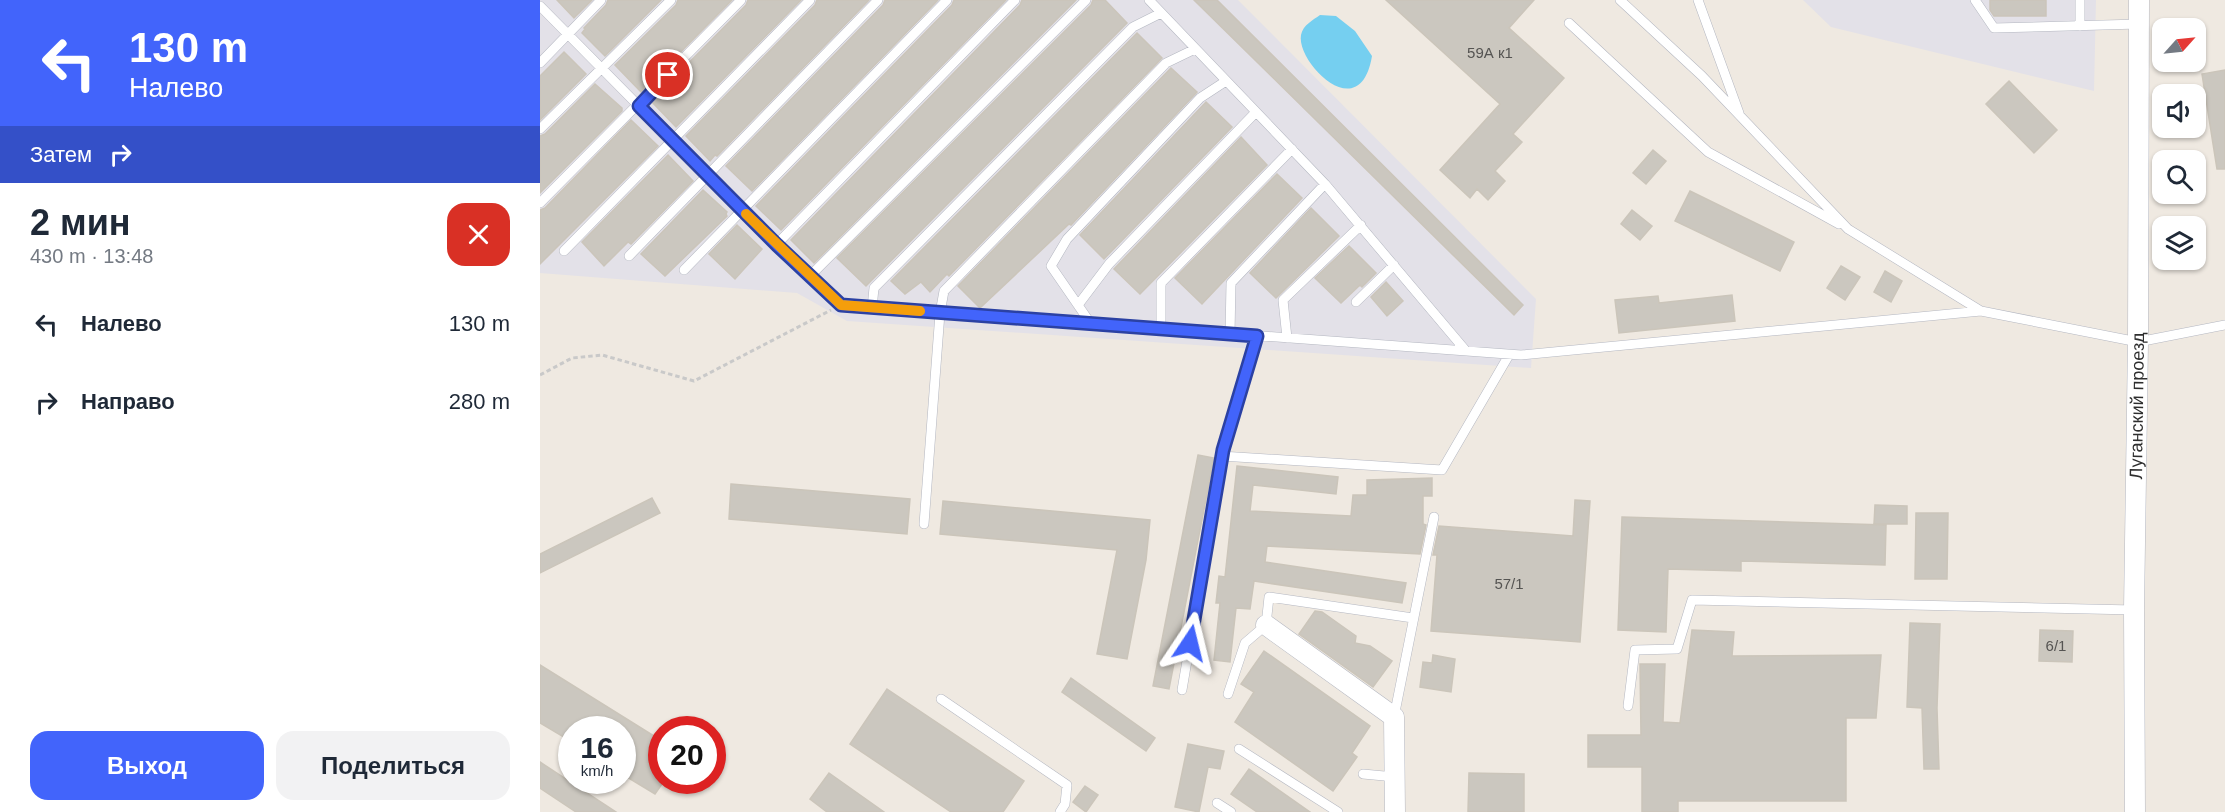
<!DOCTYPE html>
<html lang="ru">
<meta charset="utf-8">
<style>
:root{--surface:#fff;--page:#f2f2f3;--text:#1f2937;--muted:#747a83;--accent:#4264fb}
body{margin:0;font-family:Arial,sans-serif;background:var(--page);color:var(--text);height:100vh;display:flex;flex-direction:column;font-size:22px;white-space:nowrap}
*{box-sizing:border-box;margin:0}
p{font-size:20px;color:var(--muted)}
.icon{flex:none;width:33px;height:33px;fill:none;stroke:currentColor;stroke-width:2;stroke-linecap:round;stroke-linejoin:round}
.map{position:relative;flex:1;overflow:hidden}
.panel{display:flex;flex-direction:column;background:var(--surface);width:540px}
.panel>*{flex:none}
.hud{background:#4264fb;color:#fff;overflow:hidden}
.needle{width:39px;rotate:63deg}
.fabs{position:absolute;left:1612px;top:18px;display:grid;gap:12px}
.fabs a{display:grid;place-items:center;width:54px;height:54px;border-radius:12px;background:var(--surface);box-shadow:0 2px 4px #0004;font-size:30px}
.speed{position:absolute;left:18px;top:716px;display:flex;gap:12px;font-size:30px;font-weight:700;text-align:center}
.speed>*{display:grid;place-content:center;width:78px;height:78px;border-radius:50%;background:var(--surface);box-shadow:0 2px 4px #0004;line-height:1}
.speed small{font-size:15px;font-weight:400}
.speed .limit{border:9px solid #d22;background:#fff;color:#111}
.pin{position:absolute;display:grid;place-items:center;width:51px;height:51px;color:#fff;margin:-26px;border:3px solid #fff;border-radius:50%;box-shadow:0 2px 6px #0007}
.me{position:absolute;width:66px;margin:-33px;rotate:10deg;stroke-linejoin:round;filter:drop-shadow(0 0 4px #0008)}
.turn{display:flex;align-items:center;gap:21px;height:126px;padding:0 30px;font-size:27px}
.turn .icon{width:78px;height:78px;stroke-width:2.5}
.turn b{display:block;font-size:42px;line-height:51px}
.then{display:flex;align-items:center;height:57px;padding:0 30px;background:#0003;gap:12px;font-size:22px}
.round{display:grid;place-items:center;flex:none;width:63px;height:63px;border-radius:18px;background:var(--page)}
.headline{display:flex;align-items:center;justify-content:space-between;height:102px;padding:0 30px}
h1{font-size:36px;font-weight:700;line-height:45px}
.cta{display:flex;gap:12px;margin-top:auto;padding:12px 30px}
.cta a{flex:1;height:69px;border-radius:18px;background:var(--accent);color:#fff;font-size:24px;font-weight:700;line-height:69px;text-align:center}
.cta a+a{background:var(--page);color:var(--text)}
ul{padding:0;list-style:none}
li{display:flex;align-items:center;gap:18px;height:78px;padding:0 30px}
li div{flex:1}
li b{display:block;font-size:22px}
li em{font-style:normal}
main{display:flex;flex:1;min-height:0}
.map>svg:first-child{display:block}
.industrial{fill:#e3e1e8}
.water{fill:#75cff0}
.building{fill:#cbc7bf;stroke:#cbc5ba;stroke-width:1.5}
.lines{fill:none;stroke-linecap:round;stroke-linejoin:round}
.service-casing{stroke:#b4b7c1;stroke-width:10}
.minor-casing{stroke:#b4b7c1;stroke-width:21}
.path{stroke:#c9c9c9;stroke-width:3;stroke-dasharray:4.5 3;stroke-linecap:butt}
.service{stroke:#fff;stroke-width:9}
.minor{stroke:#fff;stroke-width:20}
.route-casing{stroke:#2b41a3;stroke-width:15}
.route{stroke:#4264fb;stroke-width:10}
.slow{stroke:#f59e0b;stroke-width:10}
.labels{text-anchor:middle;stroke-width:6;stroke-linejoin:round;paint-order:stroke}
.number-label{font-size:15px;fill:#555452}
.street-label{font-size:18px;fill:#2e2e2e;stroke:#fff}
</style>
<main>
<section class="panel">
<div class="hud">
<div class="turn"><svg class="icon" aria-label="left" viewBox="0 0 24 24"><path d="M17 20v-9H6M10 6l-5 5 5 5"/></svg><div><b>130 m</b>Налево</div></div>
<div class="then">Затем<svg class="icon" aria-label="right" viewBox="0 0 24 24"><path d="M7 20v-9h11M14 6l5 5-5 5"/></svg></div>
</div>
<div class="headline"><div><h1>2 мин</h1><p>430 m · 13:48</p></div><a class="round" style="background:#d93025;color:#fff"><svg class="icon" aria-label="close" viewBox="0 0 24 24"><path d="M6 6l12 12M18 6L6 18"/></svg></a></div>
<ul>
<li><svg class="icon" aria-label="left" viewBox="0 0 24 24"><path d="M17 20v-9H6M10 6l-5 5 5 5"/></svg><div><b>Налево</b></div><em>130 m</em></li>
<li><svg class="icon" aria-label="right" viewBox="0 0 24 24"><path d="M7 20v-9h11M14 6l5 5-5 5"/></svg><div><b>Направо</b></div><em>280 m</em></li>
</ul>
<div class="cta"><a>Выход</a><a>Поделиться</a></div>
</section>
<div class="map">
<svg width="1685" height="812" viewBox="0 0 1685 812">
<rect width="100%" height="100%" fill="#efe9e1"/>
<path class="industrial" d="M 0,0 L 698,0 L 996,299 L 991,368 L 307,321 L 257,293 L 0,273 Z
M 1263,0 L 1556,0 L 1554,91 L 1291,27 Z"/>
<path class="water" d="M 780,15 L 796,16 L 815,31 L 832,56 C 820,128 756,62 761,35 C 763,25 773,20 780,15 Z"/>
<path class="building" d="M 17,0 L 52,0 L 34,18 Z
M 68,0 L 121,0 L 65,56 L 42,33 L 45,29 L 44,28 L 66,5 Z
M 138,0 L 192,0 L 101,92 L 75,65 L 136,5 Z
M 208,0 L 261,0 L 136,127 L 111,101 L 206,5 Z
M 277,0 L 329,0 L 177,156 L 175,155 L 170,161 L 146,136 L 275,5 Z
M 345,0 L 398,0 L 212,191 L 186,166 L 343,5 Z
M 414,0 L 466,0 L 241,230 L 216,206 L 412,5 Z
M 482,0 L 536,0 L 274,263 L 251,240 L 480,5 Z
M 553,0 L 565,0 L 587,23 L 326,286 L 297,258 L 551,5 Z
M 654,0 L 677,0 L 983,305 L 974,315 Z
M 846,0 L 994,0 L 969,28 L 1024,78 L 973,134 L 982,142 L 955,171 L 965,181 L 948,200 L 937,189 L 930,198 L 900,170 L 960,104 Z
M 1450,0 L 1506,0 L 1506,16 L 1454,16 L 1450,10 Z
M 597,33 L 622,58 L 409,276 L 407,274 L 390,292 L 381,282 L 365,294 L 351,281 Z
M 24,52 L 46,74 L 0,120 L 0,76 Z
M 631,68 L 657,92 L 531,225 L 529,224 L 440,308 L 418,286 Z
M 1685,70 L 1685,169 L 1677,169 L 1662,74 Z
M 1469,81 L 1517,130 L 1494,153 L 1446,104 Z
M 55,84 L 82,108 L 82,111 L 0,193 L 0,136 L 5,134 Z
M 666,102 L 692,127 L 564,259 L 540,235 Z
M 91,120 L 118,146 L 0,264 L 0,210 L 5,208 Z
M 701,137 L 727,165 L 600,294 L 574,269 Z
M 1113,150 L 1126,161 L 1106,184 L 1093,173 Z
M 128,155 L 153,181 L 91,244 L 88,242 L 64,266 L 42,242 Z
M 737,174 L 762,198 L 662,304 L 635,278 Z
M 163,190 L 187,212 L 186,214 L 187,216 L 125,276 L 101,254 Z
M 1150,191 L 1254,242 L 1240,271 L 1135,221 Z
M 771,208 L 799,236 L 736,298 L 710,273 Z
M 1092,210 L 1112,226 L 1100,240 L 1081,224 Z
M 197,225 L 222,249 L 195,279 L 169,254 Z
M 809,246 L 836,273 L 822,287 L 820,285 L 801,303 L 775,278 Z
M 1301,266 L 1320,277 L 1305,300 L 1287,288 Z
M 1345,271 L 1362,281 L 1351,302 L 1334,292 Z
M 846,282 L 863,301 L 847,316 L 831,297 Z
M 1192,295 L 1195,321 L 1079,333 L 1075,300 L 1118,296 L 1119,303 Z
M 658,455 L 674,458 L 629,689 L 613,686 Z
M 697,466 L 798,477 L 796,494 L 713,485 L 710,511 L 811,516 L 813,495 L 827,495 L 827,480 L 892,478 L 892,496 L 883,496 L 883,524 L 886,525 L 880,554 L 727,546 L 725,562 L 866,583 L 862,603 L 714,581 L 710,609 L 696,608 L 690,662 L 674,660 L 680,603 L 676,603 L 679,576 L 685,577 Z
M 191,484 L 370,499 L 367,534 L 189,519 Z
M 112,498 L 120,513 L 0,573 L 0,554 Z
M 1035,500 L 1050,501 L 1040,642 L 891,631 L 897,555 L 893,555 L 899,526 L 1033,536 Z
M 403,501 L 610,520 L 606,560 L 587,659 L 557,654 L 577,550 L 400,534 Z
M 1335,505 L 1367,506 L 1367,524 L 1334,524 Z
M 1376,513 L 1408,513 L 1407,579 L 1375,579 Z
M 1082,517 L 1346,525 L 1345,565 L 1201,561 L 1201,571 L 1128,569 L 1126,632 L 1078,630 Z
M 775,611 L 782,612 L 816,636 L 815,643 L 830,646 L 852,661 L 833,687 L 759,634 Z
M 1370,623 L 1400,624 L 1397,708 L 1399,769 L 1384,769 L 1382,708 L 1367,707 Z
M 1152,630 L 1194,632 L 1192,656 L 1341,655 L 1336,718 L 1306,718 L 1306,801 L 1138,801 L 1138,812 L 1102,812 L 1102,767 L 1048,767 L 1048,735 L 1101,735 L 1100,664 L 1125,664 L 1123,722 L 1140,723 Z
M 1500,630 L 1533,631 L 1532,662 L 1499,661 Z
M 724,651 L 830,726 L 812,753 L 817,757 L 793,791 L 695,722 L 714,692 L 701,684 Z
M 893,655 L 915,659 L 911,692 L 880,687 L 883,662 L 892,663 Z
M 0,665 L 122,741 L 122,784 L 115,794 L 82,774 L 82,729 L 32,729 L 32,742 L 0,723 Z
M 531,678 L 615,738 L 606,751 L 522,692 Z
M 347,689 L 484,781 L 463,812 L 411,812 L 310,744 Z
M 648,744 L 684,751 L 680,769 L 668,767 L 659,812 L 635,807 Z
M 0,762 L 76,812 L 36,812 L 0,788 Z
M 709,769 L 770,812 L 717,812 L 691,794 Z
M 289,773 L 344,812 L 287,812 L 270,799 Z
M 929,773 L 984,774 L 984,812 L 928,812 Z
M 545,786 L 558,795 L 546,812 L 533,802 Z"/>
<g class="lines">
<g class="service-casing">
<path id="service" d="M 609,0 L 785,184 L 926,351
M 1080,0 L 1162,76 L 1308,229 L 1441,311
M 1158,0 L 1199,113
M 1435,0 L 1454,28 L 1599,24
M 0,6 L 236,245 L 301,305 L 981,355 L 1441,311 L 1598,342 L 1685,325
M 1029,23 L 1168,152 L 1299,224
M 1540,26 L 1540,0
M 0,63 L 61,0
M 0,129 L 131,0
M 0,203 L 201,0
M 236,245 L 475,0
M 24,251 L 270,0
M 89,256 L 338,0
M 144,270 L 407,0
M 270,276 L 546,0
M 816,302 L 854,265
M 538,305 L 569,264 L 716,112
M 332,308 L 334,288 L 593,27 L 621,13
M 551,324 L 511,266 L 527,239 L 660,98 L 686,81
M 621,329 L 621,283 L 752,149
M 690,334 L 691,283 L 785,184
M 747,338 L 743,300 L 821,225
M 681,456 L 902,470 L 969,355
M 384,524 L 400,313 L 404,291 L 626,63 L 655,49
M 642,690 L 683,450 L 717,336
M 688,694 L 705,643 L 726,625 L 729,597 L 873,618
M 401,699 L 527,785 L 525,804 L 520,812
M 1088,706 L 1095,650 L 1137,649 L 1152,600 L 1594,610
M 854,717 L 894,517
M 699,749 L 798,812
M 823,774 L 855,777
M 677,803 L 691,812"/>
</g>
<g class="minor-casing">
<g id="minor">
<path d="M 726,625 L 854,717 L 855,812"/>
<path id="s1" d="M 1595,812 L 1594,610 L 1598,342 L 1599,0"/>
</g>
</g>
<path class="path" d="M 0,375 L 32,358 L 62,355 L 154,381 L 291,310"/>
<use href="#service" class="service"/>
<use href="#minor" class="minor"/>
</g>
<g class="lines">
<g class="route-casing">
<path id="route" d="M 128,75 L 99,106 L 237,245 L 301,305 L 717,336 L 683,450 L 650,643"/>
</g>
<use href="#route" class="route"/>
<path class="slow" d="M 206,214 L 301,305 L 380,311"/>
</g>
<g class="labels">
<g class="number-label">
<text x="950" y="58">59А к1</text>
<text x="969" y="589">57/1</text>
<text x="1516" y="651">6/1</text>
</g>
<g class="street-label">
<text dy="6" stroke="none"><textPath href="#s1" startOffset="406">Луганский проезд</textPath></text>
</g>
</g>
</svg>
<div class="fabs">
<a><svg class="needle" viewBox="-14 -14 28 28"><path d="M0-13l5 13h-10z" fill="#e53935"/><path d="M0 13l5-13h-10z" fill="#747a83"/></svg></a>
<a><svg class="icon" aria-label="sound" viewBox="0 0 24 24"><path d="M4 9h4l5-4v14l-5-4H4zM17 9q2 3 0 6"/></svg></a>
<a><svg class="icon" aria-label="search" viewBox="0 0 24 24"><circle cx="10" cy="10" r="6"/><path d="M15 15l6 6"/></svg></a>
<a><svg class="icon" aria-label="layers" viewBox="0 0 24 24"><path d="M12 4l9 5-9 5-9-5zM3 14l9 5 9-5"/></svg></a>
</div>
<div class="speed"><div>16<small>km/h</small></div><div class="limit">20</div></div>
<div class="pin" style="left:128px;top:75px;background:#d93025"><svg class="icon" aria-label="arrive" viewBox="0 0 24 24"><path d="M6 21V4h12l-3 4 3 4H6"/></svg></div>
<svg class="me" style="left:650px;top:643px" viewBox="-20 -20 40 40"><path d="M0-17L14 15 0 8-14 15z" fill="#4264fb" stroke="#fff" stroke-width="4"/></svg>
</div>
</main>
